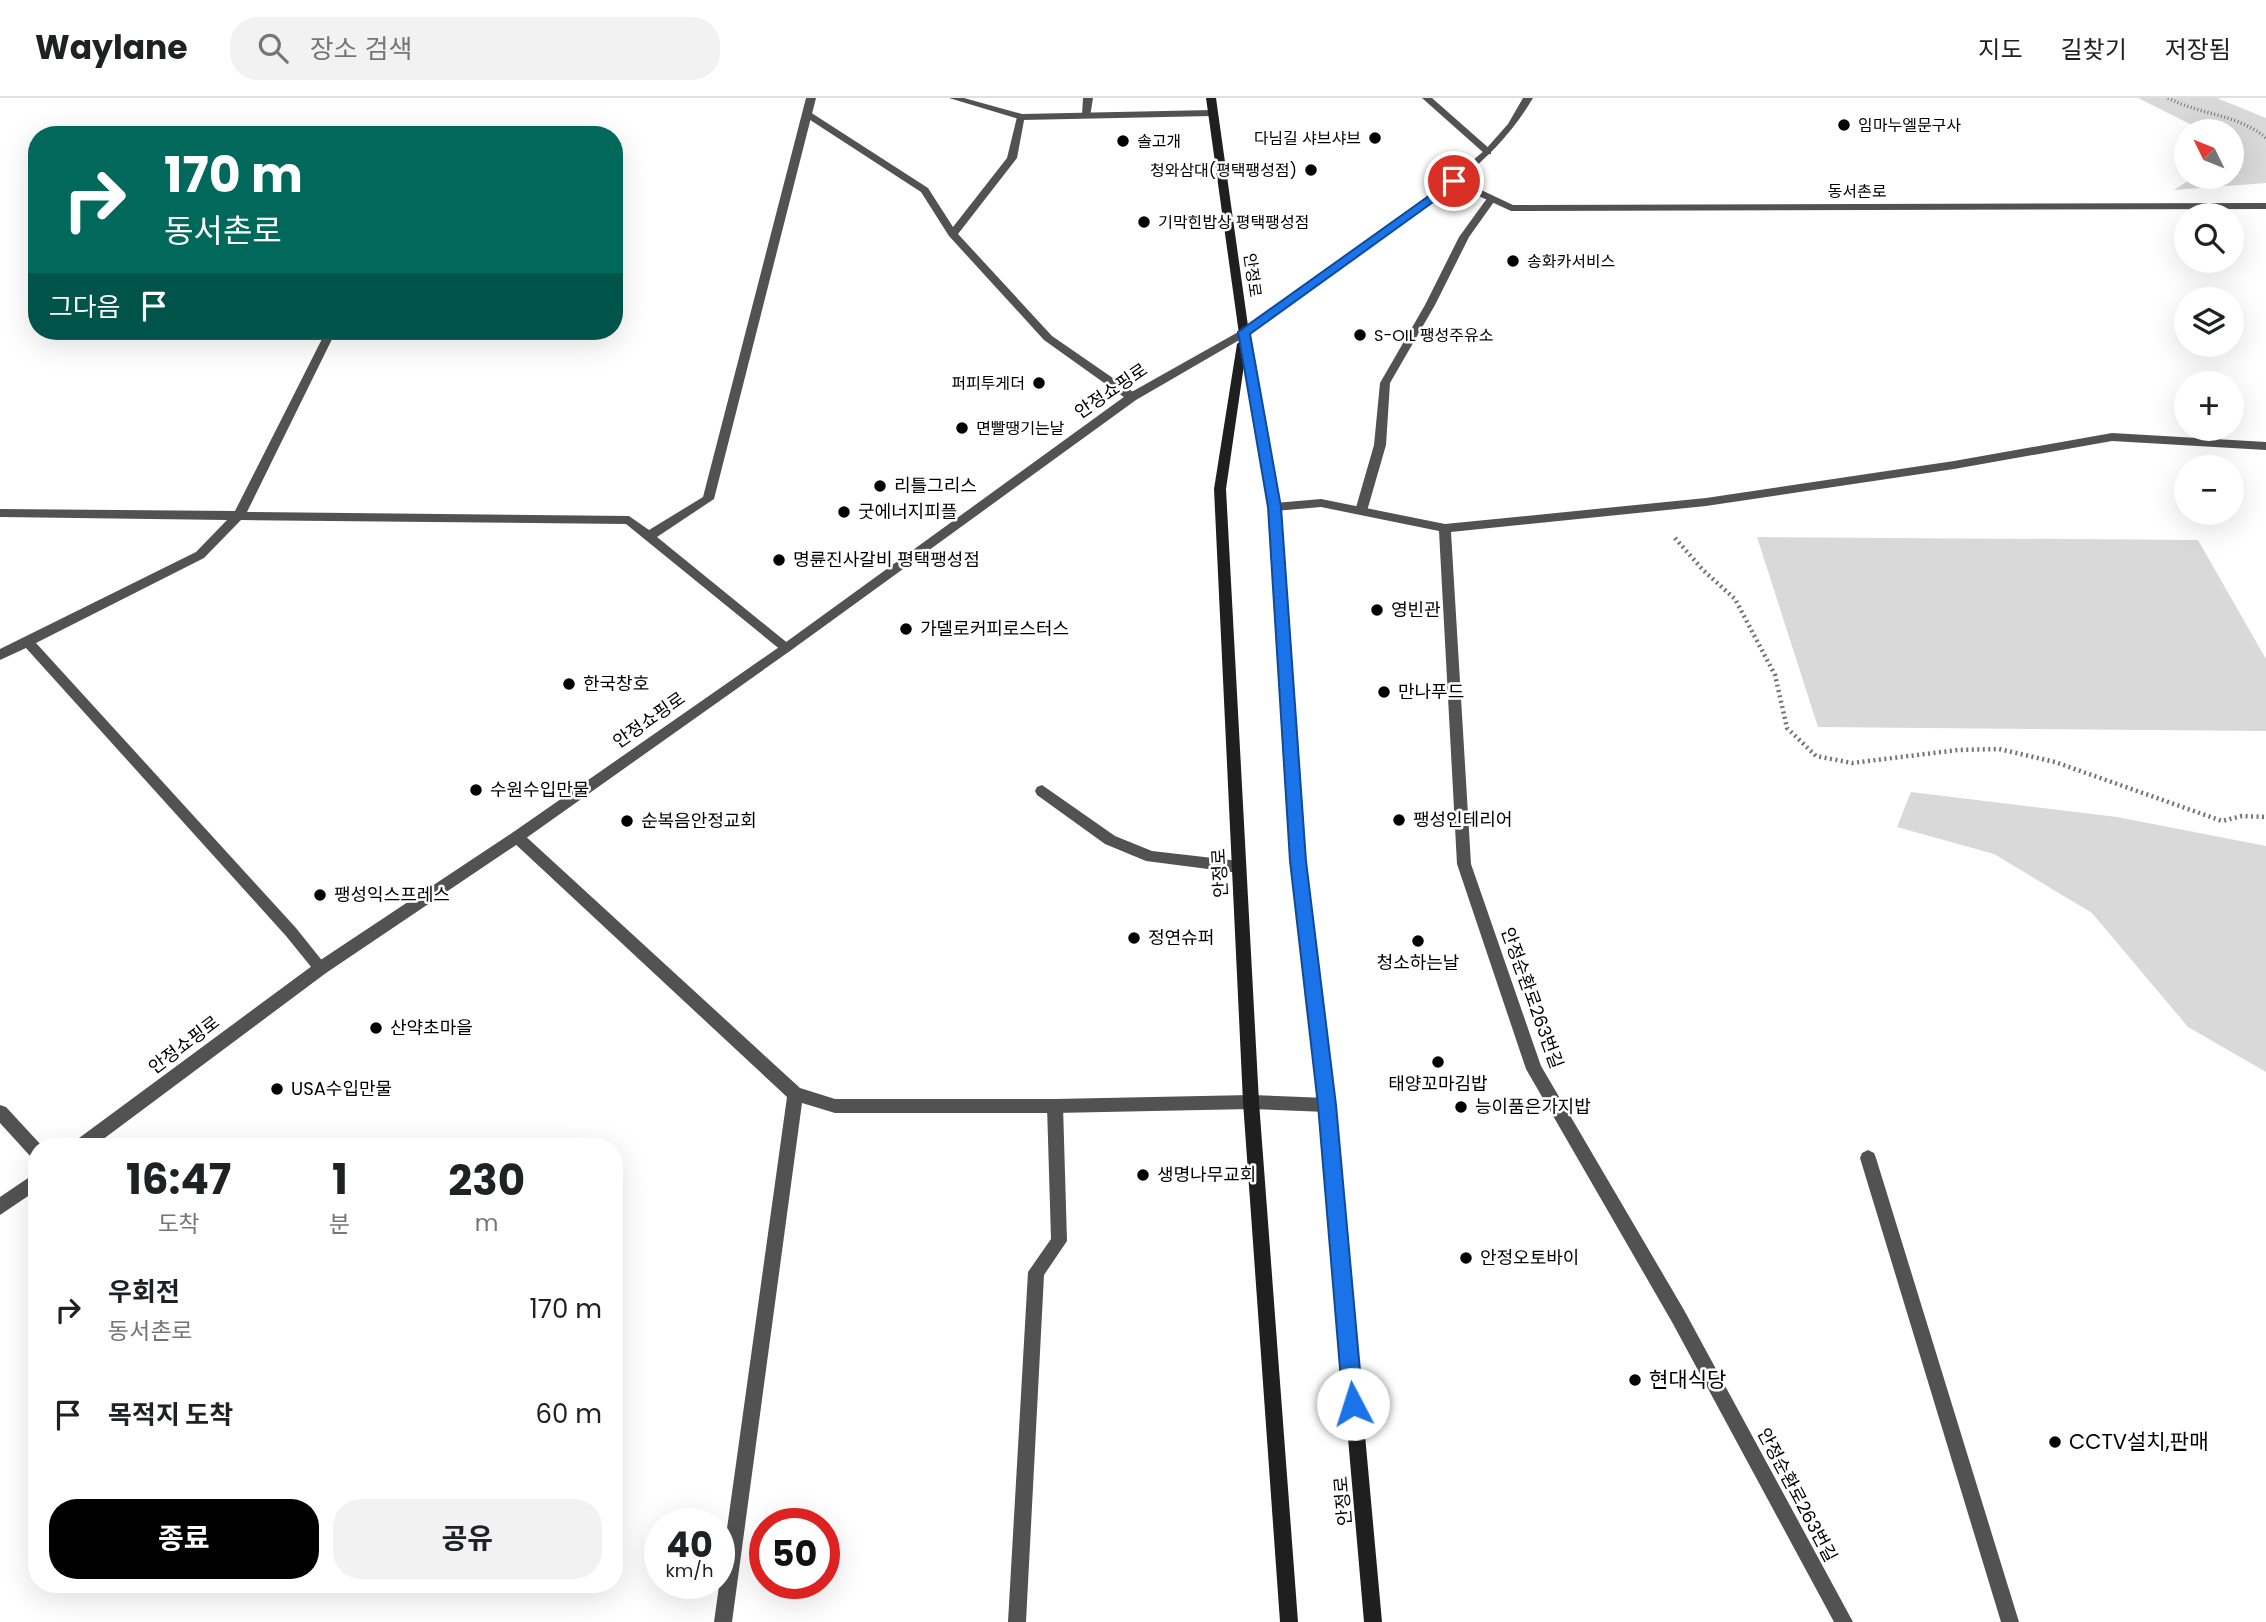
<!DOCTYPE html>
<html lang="ko">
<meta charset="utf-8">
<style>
:root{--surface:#fff;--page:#f2f2f2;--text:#202124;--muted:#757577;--line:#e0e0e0;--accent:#000}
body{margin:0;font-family:Poppins,"Noto Sans KR",sans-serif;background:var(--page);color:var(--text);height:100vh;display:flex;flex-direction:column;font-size:26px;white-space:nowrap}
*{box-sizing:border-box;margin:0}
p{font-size:23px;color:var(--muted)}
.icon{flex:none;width:38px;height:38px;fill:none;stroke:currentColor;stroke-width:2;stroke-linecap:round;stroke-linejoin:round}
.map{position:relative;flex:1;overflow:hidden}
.side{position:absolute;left:28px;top:1040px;width:595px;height:455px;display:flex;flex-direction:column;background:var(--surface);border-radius:28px;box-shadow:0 7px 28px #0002}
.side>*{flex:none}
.banner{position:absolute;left:28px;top:28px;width:595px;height:214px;border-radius:28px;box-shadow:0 7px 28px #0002;background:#00695c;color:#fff;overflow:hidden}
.needle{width:46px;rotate:313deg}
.controls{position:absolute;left:2174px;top:21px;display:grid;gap:14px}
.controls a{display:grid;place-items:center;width:70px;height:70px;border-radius:50%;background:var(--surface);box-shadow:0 7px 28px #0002;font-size:35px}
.speed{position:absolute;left:644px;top:1410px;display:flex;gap:14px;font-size:35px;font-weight:700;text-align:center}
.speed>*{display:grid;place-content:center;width:91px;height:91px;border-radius:50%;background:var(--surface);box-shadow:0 7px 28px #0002;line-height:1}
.speed small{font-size:18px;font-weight:400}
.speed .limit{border:10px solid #d22;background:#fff;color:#111}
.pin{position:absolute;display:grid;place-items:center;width:60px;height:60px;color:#fff;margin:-30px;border:4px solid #fff;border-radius:50%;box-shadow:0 2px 7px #0007}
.me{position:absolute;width:77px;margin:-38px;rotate:355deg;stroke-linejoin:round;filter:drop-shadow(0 0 5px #0008)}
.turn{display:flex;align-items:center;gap:24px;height:147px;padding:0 21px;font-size:32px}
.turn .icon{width:91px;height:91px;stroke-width:2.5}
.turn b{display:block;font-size:49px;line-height:60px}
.then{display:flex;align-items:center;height:66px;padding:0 21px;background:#0003;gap:14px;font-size:26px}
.eta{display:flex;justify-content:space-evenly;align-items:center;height:119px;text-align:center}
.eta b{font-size:42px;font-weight:700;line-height:49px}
.action{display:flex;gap:14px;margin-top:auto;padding:14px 21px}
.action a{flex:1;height:80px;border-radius:28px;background:var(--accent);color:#fff;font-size:28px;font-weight:700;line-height:80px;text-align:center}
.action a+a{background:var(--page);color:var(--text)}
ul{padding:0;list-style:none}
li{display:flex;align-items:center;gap:21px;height:105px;padding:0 21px}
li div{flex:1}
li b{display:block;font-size:26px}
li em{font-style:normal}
header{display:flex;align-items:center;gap:42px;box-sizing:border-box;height:98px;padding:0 35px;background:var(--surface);border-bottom:2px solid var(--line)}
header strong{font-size:33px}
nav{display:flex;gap:38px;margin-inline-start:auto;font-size:24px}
.search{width:490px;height:63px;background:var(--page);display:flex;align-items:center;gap:18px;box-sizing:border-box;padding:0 24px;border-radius:28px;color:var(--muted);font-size:26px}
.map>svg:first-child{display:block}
.green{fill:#d9d9d9}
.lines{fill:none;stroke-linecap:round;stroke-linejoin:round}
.path-far1{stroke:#747474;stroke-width:3.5;stroke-dasharray:1 2.5;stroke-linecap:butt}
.path{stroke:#747474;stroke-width:4.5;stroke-dasharray:2 3.5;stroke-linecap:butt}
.service{fill:#525252;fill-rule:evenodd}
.minor{fill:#525252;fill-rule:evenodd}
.tertiary{fill:#525252;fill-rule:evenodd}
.secondary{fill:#1f1f1f;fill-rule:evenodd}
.route{fill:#1a73e8;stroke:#114b97;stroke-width:2}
.poi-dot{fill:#000;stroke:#fff;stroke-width:2.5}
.labels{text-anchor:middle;stroke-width:5;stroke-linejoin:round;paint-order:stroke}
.far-poi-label{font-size:16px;fill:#000;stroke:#fff;text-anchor:start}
.far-street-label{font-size:16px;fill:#000;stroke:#fff}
.street-label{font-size:18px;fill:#000;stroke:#fff}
.poi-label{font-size:18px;fill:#000;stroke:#fff;text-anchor:start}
.near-poi-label{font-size:21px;fill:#000;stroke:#fff;text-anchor:start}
</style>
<header>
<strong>Waylane</strong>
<div class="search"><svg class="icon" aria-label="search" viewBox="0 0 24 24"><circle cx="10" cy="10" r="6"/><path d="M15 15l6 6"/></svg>장소 검색</div>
<nav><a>지도</a><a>길찾기</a><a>저장됨</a></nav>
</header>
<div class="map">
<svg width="2266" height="1524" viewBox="0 0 2266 1524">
<rect width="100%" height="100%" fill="#fff"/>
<path class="green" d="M 2138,0 L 2217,0 L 2266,20 L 2266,85 L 2174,92 L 2194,79 L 2231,79 L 2231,33 L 2204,33 Z
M 1757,439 L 2198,442 L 2266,561 L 2266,633 L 1818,629 Z
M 1911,694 L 2117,719 L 2266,748 L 2266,974 L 2188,929 L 2092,815 L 1994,756 L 1897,729 Z"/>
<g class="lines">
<path class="path-far1" d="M 2168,0 C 2200,17 2238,16 2266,40"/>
<path class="path" d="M 1675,440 L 1703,472 L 1735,501 L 1775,577 L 1787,630 L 1816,658 L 1852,665 L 1958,652 L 1999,651 L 2055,664 L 2222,723 L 2242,718 L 2266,719"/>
<path class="service" d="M 1083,0 L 1093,0 L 1090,19 L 1082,17 Z
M 804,14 L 810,14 L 928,90 L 953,129 L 1007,60 L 1017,19 L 1025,17 L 1017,60 L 958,136 L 1052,238 L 1136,296 L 1136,302 L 1128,302 L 1044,242 L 949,138 L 921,94 L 804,18 Z
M 1488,99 L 1496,101 L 1469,139 L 1435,207 L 1390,285 L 1386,347 L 1367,413 L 1365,416 L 1357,416 L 1355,413 L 1374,347 L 1380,285 L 1425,207 L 1459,139 Z
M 1042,687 L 1115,738 L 1152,753 L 1239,763 L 1244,765 L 1246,769 L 1244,773 L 1239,775 L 1146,763 L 1105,746 L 1037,697 L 1035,693 L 1037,689 Z
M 1055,1001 L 1061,1003 L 1063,1008 L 1067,1143 L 1044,1177 L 1026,1524 L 1008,1524 L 1028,1174 L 1051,1141 L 1047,1008 L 1049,1003 Z
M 0,1007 L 6,1009 L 42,1048 L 37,1048 L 37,1062 L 31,1059 L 0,1025 Z
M 1868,1052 L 1874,1055 L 1876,1060 L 2019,1524 L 2001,1524 L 1860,1060 L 1862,1055 Z"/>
<path class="minor" d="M 806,0 L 816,0 L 714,401 L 657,439 L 790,547 L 792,550 L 790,553 L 782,553 L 626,426 L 241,422 L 204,460 L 36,545 L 296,830 L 328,870 L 326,875 L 321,877 L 316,875 L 286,838 L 26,550 L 0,562 L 0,551 L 196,454 L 227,422 L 0,419 L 0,411 L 235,413 L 326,233 L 336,233 L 247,414 L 629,418 L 649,432 L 703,399 Z
M 949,0 L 964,0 L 1022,16 L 1212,12 L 1217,15 L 1212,18 L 1022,22 Z
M 1422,0 L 1432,0 L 1491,52 L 1491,56 L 1485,56 Z
M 430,33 L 433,34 L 435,37 L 425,37 Z
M 2112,335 L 2266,344 L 2266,352 L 2112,343 L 1954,371 L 1706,408 L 1451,434 L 1471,766 L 1541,968 L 1684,1212 L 1853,1524 L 1834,1524 L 1672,1224 L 1526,971 L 1457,766 L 1439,433 L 1321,409 L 1275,413 L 1269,409 L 1275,405 L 1321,401 L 1445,426 L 1706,400 L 1954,363 Z
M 517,733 L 522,735 L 800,990 L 835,1001 L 1055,1001 L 1251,997 L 1327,1000 L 1333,1002 L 1335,1007 L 1333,1012 L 1327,1014 L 1251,1011 L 1055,1015 L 835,1015 L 802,1005 L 732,1524 L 714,1524 L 787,999 L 512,743 L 510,739 L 512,735 Z"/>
<path class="tertiary" d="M 1523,0 L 1533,0 C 1512,35 1491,56 1460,82 L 1513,107 L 2266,105 L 2266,111 L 1511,113 L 1455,87 L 1248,237 L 1136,302 L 790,553 L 522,743 L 326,875 L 94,1048 L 73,1048 L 75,1043 L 316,865 L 512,735 L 782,547 L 1128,296 L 1240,233 L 1451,81 L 1485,52 L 1508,26 Z
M 37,1074 L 37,1092 L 0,1117 L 0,1099 Z"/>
<path class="secondary" d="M 1206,0 L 1216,0 L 1249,235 L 1281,409 L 1305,763 L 1335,1007 L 1382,1524 L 1364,1524 L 1319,1007 L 1291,763 L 1269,409 L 1244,267 L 1226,391 L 1259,1004 L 1298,1524 L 1280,1524 L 1243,1004 L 1214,391 L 1237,246 L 1240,243 Z"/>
</g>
<path class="route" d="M 1454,80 L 1458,81 L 1458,86 L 1250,236 L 1281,409 L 1306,763 L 1336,1007 L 1363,1306 L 1361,1313 L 1353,1316 L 1346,1313 L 1343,1306 L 1318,1007 L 1290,763 L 1268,409 L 1238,234 Z"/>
<g class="poi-dot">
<circle cx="1844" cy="27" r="7"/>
<circle cx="1375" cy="40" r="7"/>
<circle cx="1123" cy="43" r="7"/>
<circle cx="1311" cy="72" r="7"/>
<circle cx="1144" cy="124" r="7"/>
<circle cx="1513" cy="163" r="7"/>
<circle cx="1360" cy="237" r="7"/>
<circle cx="1039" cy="285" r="7"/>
<circle cx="962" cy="330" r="7"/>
<circle cx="880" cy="388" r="7"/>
<circle cx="844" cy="414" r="7"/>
<circle cx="779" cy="462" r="7"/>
<circle cx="1377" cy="512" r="7"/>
<circle cx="906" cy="531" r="7"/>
<circle cx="569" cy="586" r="7"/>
<circle cx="1384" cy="594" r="7"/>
<circle cx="476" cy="692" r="7"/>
<circle cx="1399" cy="722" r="7"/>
<circle cx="627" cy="723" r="7"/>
<circle cx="320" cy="797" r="7"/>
<circle cx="1134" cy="840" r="7"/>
<circle cx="1418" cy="843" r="7"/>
<circle cx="376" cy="930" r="7"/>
<circle cx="1438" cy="964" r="7"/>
<circle cx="277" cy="991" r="7"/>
<circle cx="1461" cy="1009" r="7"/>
<circle cx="1143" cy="1077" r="7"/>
<circle cx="1466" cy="1160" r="7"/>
<circle cx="1635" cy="1282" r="7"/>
<circle cx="2055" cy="1344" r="7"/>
</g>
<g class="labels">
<g class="far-poi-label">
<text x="1858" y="33">임마누엘문구사</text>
<text x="1361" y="46" text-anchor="end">다님길 샤브샤브</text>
<text x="1137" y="49">솔고개</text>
<text x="1297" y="78" text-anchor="end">청와삼대(평택팽성점)</text>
<text x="1158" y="130">기막힌밥상 평택팽성점</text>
<text x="1527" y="169">송화카서비스</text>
<text x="1374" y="243">S-OIL 팽성주유소</text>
<text x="1025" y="291" text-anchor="end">퍼피투게더</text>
<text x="976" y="336">면빨땡기는날</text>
</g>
<g class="far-street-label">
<text x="1857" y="99">동서촌로</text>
<text transform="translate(1253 177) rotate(82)" y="6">안정로</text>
</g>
<g class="street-label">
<text transform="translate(1111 293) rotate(-34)" y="6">안정쇼핑로</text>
<text transform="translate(649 622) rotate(-35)" y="6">안정쇼핑로</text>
<text transform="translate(1220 775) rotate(-93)" y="6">안정로</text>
<text transform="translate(1532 900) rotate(70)" y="6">안정순환로263번길</text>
<text transform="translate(184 947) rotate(-37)" y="6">안정쇼핑로</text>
<text transform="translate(1797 1397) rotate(62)" y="6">안정순환로263번길</text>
<text transform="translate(1343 1403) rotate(-95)" y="6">안정로</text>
</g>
<g class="poi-label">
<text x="894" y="394">리틀그리스</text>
<text x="858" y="420">굿에너지피플</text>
<text x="793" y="468">명륜진사갈비 평택팽성점</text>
<text x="1391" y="518">영빈관</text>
<text x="920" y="537">가델로커피로스터스</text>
<text x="583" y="592">한국창호</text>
<text x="1398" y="600">만나푸드</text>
<text x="490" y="698">수원수입만물</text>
<text x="1413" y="728">팽성인테리어</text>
<text x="641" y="729">순복음안정교회</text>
<text x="334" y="803">팽성익스프레스</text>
<text x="1148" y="846">정연슈퍼</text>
<text x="1418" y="871" text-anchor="middle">청소하는날</text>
<text x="390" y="936">산약초마을</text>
<text x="1438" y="992" text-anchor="middle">태양꼬마김밥</text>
<text x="291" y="997">USA수입만물</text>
<text x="1475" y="1015">능이품은가지밥</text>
<text x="1157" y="1083">생명나무교회</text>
<text x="1480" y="1166">안정오토바이</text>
</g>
<g class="near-poi-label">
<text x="1649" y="1289">현대식당</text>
<text x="2069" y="1351">CCTV설치,판매</text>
</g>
</g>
</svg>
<div class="controls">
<a><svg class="needle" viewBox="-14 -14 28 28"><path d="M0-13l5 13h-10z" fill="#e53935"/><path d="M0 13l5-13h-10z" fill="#757577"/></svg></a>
<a><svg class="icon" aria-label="search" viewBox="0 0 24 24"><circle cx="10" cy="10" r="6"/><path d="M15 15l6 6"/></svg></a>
<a><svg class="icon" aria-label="layers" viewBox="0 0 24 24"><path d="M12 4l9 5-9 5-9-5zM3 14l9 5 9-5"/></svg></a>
<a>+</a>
<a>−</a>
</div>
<div class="speed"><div>40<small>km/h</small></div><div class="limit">50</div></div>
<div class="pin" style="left:1454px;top:83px;background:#d93025"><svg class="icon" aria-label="arrive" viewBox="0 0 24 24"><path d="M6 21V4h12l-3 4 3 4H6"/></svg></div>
<svg class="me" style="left:1353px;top:1306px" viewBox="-20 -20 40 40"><circle r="19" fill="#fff"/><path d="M0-13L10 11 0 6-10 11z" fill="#1a73e8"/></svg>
<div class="banner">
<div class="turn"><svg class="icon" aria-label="right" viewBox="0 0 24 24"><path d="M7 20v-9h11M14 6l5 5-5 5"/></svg><div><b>170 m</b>동서촌로</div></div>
<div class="then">그다음<svg class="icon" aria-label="arrive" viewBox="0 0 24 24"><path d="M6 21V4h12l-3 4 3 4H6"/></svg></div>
</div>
<section class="side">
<div class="eta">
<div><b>16:47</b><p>도착</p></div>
<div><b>1</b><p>분</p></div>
<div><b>230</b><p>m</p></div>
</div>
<ul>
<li><svg class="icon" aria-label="right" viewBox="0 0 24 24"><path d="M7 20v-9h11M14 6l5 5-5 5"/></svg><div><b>우회전</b><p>동서촌로</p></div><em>170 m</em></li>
<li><svg class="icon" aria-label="arrive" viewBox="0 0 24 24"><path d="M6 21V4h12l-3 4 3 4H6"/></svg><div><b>목적지 도착</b></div><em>60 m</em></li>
</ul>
<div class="action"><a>종료</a><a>공유</a></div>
</section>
</div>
